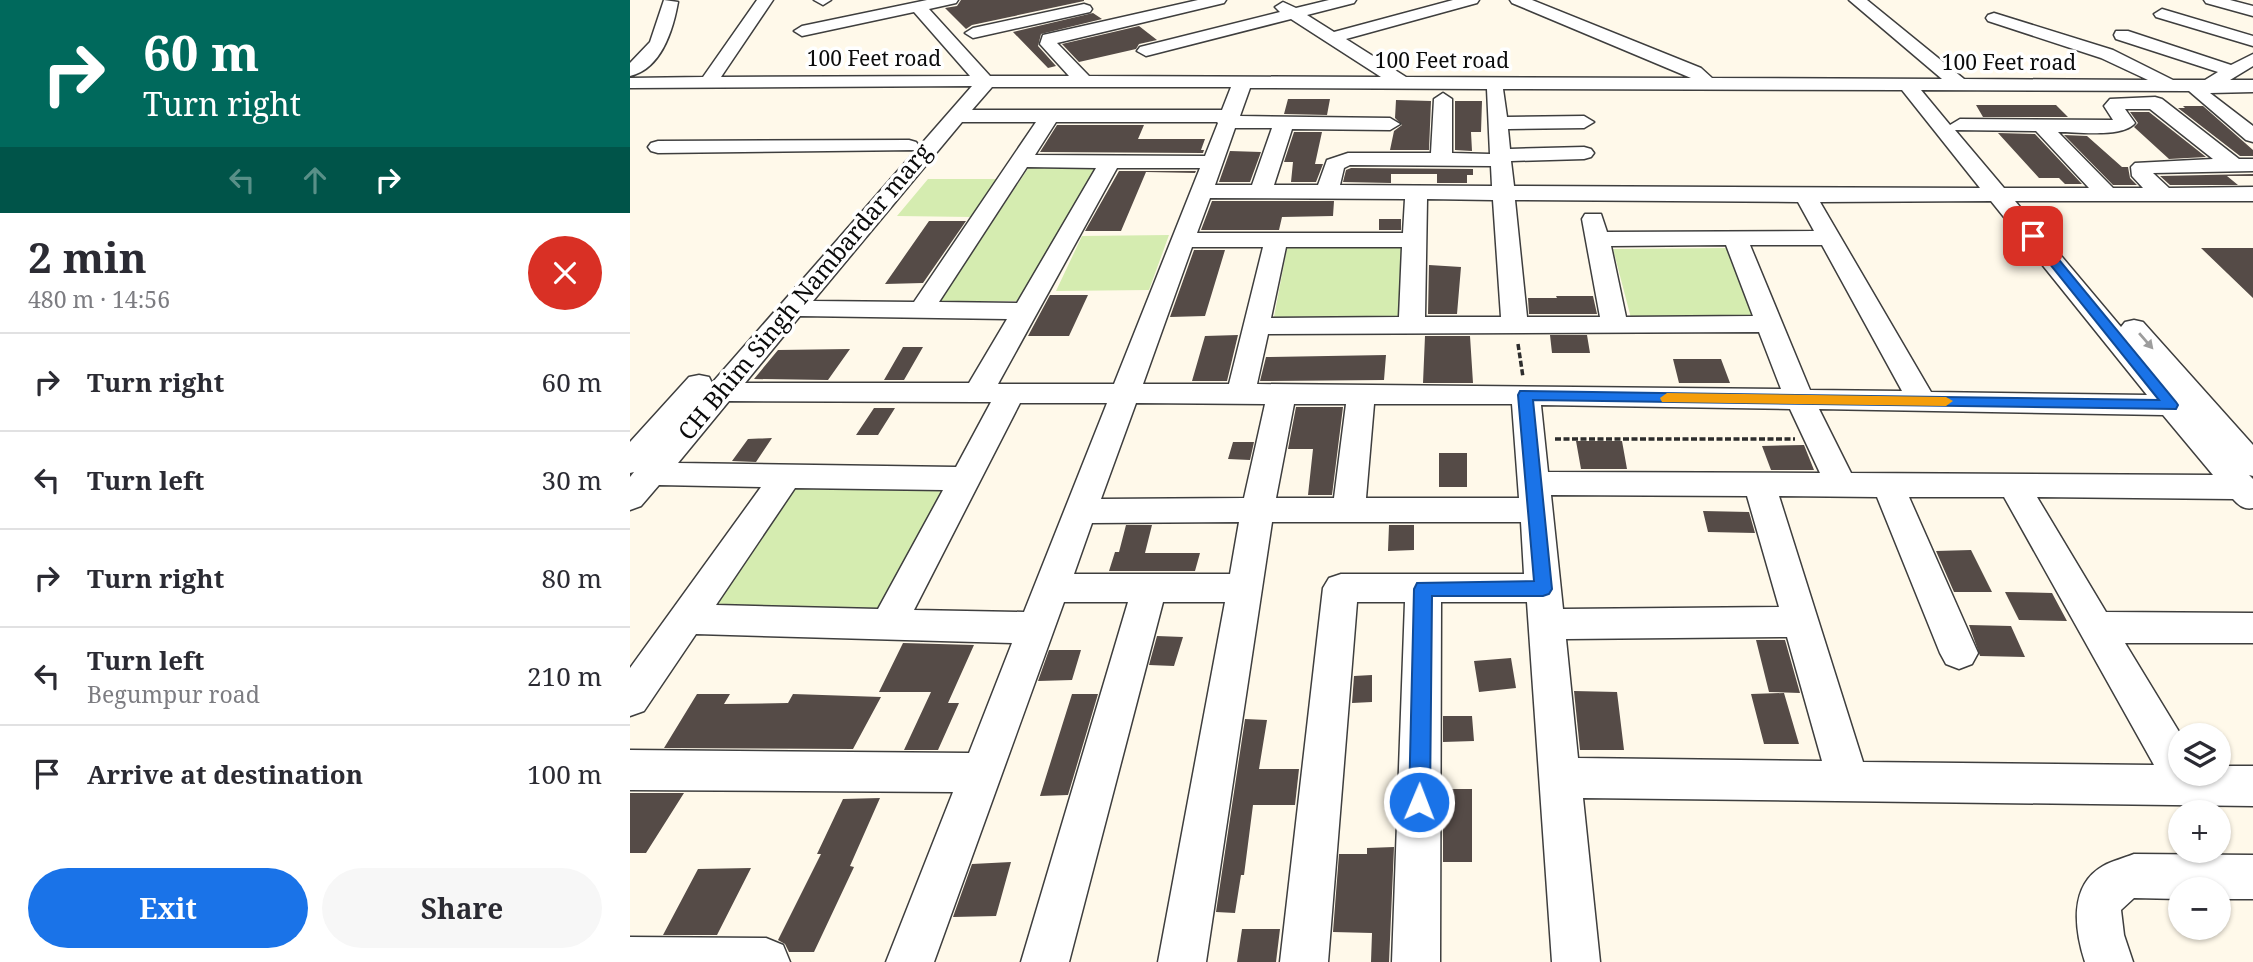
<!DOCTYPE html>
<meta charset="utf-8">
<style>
:root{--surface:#fff;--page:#f7f7f7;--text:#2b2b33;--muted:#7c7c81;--line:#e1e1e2;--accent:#1a73e8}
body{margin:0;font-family:"Noto Serif",serif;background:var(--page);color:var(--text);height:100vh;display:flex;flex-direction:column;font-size:26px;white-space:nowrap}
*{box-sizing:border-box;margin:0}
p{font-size:23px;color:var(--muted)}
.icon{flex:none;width:38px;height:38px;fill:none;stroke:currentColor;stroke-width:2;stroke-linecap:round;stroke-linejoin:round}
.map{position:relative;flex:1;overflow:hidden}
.drawer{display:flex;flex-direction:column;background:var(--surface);width:630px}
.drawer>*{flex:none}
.guide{background:#00695c;color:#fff;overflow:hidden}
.tools{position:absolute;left:1538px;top:723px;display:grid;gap:14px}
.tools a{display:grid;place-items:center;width:63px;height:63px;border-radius:50%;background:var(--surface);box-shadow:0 2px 5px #0004;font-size:35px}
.pin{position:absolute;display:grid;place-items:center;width:60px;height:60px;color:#fff;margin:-30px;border-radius:14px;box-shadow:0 4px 10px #0006}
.me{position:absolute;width:77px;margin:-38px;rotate:1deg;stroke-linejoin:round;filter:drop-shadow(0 0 5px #0008)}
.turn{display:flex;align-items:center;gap:24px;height:147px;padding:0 28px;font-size:32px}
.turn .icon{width:91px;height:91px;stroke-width:2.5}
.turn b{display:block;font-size:49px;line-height:60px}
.lanes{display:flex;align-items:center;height:66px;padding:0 28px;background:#0003;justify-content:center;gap:35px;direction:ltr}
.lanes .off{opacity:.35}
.round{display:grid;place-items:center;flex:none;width:74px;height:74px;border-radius:37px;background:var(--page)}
.overview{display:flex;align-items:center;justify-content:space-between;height:119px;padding:0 28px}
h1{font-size:42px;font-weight:700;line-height:52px}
.button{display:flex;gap:14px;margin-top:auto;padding:14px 28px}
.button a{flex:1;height:80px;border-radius:42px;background:var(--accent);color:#fff;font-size:28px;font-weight:700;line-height:80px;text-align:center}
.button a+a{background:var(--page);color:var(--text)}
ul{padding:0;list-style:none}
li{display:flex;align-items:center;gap:21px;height:98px;padding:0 28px;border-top:2px solid var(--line)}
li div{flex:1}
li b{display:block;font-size:26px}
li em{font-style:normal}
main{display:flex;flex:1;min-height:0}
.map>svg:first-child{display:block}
.green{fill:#d5ecb0}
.building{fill:#554b47}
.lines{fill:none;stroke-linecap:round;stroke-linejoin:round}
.minor-casing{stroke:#3e3e3e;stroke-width:3}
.path{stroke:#2d2d2d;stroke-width:3.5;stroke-dasharray:6 2.5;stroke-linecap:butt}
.minor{fill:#fff;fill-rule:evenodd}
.oneway{fill:#9d9d9d}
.route{fill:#1a73e8;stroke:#114b97;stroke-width:2}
.slow{fill:#f59e0b}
.labels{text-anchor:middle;stroke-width:7;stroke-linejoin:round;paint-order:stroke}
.far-street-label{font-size:21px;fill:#0b0b0b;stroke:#fff}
.street-label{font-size:24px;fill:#0b0b0b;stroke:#fff}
</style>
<main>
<section class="drawer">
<div class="guide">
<div class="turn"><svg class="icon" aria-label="right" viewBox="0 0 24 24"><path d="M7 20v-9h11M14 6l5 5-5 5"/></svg><div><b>60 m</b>Turn right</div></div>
<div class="lanes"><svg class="icon off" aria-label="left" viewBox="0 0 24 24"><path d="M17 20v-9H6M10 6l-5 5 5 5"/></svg><svg class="icon off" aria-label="ahead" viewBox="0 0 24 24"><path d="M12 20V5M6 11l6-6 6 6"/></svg><svg class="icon" aria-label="right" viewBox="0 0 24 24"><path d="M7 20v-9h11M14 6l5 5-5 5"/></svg></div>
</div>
<div class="overview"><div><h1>2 min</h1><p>480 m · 14:56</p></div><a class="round" style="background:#d93025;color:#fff"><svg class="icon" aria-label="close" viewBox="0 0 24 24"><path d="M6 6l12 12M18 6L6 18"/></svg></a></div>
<ul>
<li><svg class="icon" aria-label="right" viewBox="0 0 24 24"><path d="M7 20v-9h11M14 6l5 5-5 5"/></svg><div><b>Turn right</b></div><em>60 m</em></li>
<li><svg class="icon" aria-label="left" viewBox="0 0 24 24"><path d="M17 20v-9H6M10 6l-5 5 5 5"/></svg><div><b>Turn left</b></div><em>30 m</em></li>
<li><svg class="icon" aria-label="right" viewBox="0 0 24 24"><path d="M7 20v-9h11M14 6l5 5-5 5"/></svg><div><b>Turn right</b></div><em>80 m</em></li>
<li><svg class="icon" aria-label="left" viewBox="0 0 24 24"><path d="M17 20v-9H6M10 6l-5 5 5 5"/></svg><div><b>Turn left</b><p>Begumpur road</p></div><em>210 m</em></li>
<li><svg class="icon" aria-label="arrive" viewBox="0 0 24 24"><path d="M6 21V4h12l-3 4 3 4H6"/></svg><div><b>Arrive at destination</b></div><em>100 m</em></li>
</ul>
<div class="button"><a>Exit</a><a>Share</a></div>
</section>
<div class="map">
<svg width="1623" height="962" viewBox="0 0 1623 962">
<rect width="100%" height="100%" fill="#fff9ea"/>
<path class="green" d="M 401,164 L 469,164 L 392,301 L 310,301 Z
M 298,179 L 369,179 L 342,217 L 267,216 Z
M 539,235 L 519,290 L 426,291 L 452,236 Z
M 774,247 L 771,316 L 644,317 L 657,248 Z
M 1099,248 L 1128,317 L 1001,318 L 983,249 Z
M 318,483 L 255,608 L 79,610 L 162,485 Z"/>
<path class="building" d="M 331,0 L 454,0 L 454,1 L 342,25 L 336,29 L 315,8 L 327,6 Z
M 463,13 L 472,19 L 411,34 L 408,46 L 426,66 L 418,68 L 383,32 Z
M 509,26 L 527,40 L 509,44 L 506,49 L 449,62 L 432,44 Z
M 658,99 L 700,99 L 697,115 L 654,114 Z
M 766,100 L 801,101 L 799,150 L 760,150 L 764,131 L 772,125 L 765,118 Z
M 825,101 L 852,101 L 851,132 L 841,132 L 842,151 L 825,150 Z
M 1346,105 L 1426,105 L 1438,117 L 1353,117 Z
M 1553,106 L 1573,106 L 1623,150 L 1623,156 L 1610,156 L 1548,108 L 1555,108 Z
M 1500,112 L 1519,112 L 1576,157 L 1539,159 L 1504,127 L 1508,123 Z
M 427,125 L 514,125 L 508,139 L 575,139 L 571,150 L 574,150 L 573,153 L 410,152 Z
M 664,132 L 692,132 L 685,164 L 693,164 L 686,182 L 661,182 L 663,162 L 654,162 Z
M 1368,133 L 1405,134 L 1452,184 L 1435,184 L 1429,178 L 1409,178 Z
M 1434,135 L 1457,136 L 1492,167 L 1498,167 L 1500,178 L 1507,185 L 1483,185 Z
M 600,151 L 631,152 L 620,182 L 589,182 Z
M 721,168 L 843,169 L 843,175 L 837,175 L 837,183 L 807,183 L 807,174 L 761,174 L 761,183 L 713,182 L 716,170 Z
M 489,171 L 566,171 L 565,173 L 516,172 L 491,231 L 455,231 Z
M 1623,174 L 1623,176 L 1597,176 L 1608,185 L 1540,185 L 1530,176 Z
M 582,201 L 704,201 L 703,216 L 652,217 L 649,230 L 571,230 Z
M 749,219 L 771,219 L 771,230 L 749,230 Z
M 299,221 L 336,221 L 293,283 L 255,284 Z
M 1571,248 L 1623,248 L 1623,298 Z
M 564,250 L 595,250 L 575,316 L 540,317 Z
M 799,265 L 831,267 L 827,314 L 798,314 Z
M 420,295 L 458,295 L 439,336 L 398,336 Z
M 926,296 L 963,296 L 967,314 L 899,314 L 898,298 L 927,298 Z
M 608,335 L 597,381 L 562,381 L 575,336 Z
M 920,335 L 957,335 L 960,353 L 922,353 Z
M 795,336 L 840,336 L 843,383 L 793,383 Z
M 273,347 L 293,347 L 274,380 L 254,380 Z
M 220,349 L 198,380 L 124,379 L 148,350 Z
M 756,355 L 754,380 L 630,381 L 636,357 Z
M 1043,359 L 1091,359 L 1100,383 L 1049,383 Z
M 666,407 L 713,407 L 702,495 L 678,495 L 683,449 L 658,449 Z
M 244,408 L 265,408 L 248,435 L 226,435 Z
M 142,438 L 126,462 L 102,461 L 118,439 Z
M 946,441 L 992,441 L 997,469 L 951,469 Z
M 603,442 L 624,442 L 620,460 L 598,459 Z
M 1174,445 L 1184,470 L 1141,470 L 1132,446 Z
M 809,453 L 837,453 L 837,487 L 809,487 Z
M 1073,511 L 1119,512 L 1125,533 L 1078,532 Z
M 496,525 L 522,525 L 515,553 L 570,553 L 565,571 L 479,571 L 485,552 L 489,552 Z
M 759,525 L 784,525 L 784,550 L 758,551 Z
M 1341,550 L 1362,592 L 1324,592 L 1306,551 Z
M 1375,592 L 1422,593 L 1437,621 L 1389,620 Z
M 1339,625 L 1381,626 L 1395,657 L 1350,656 Z
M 527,636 L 553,637 L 544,666 L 519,665 Z
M 1126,640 L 1155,640 L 1170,693 L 1139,692 Z
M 273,643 L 344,645 L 318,703 L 329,703 L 308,750 L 274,750 L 301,692 L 249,692 Z
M 419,650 L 451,650 L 442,680 L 408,681 Z
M 881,658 L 886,688 L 849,692 L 844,661 Z
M 742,675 L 742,702 L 722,703 L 724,676 Z
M 944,691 L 987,692 L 994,750 L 950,750 Z
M 1154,693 L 1169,744 L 1134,744 L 1121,694 Z
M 67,694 L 100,694 L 94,704 L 158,703 L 163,694 L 251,697 L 223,749 L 34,748 Z
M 442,694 L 468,694 L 438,795 L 410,796 Z
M 813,716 L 842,716 L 844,741 L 813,742 Z
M 615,719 L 637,720 L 629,769 L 669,769 L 665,805 L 623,805 L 614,875 L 611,875 L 605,913 L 586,912 Z
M 813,789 L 842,789 L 842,862 L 813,862 Z
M 0,793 L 54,793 L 16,853 L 0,853 Z
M 250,798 L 220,866 L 224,867 L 184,952 L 159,952 L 155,944 L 148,940 L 191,854 L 187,854 L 213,799 Z
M 764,847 L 759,962 L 741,962 L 742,933 L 703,932 L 709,854 L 737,854 L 737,848 Z
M 381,862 L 366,916 L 323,917 L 342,864 Z
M 121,868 L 87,935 L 33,935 L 68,869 Z
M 612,929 L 650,929 L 646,962 L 607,962 Z"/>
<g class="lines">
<g class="minor-casing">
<path id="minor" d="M 34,0 L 48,2 C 43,30 31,69 0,76 L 0,63 L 20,42 Z
M 127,0 L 143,0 L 91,77 L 340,76 L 284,12 L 172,36 L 164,31 L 172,26 L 297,0 L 328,0 L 326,3 L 299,9 L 360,76 L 439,76 L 410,44 L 413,35 L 568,0 L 596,0 L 594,3 L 427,43 L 459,76 L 751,77 L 661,19 L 516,56 L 507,51 L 510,47 L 650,12 L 645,7 L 653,2 L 666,8 L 699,0 L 726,0 L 724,3 L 677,15 L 704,32 L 823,0 L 849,0 L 847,3 L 716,39 L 776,77 L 1061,78 L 882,3 L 880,0 L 902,0 L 1071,68 L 1082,78 L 1312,79 L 1219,0 L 1237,0 L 1334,79 L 1518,80 L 1471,58 L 1358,21 L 1356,18 L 1358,15 L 1364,13 L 1483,50 L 1543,80 L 1575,80 L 1588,72 L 1486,39 L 1484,35 L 1486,31 L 1498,31 L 1601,65 L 1623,54 L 1623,66 L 1600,80 L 1623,80 L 1623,92 L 1580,93 L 1623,126 L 1623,142 L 1616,140 L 1559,91 L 1291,90 L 1320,125 L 1330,119 L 1483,120 L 1474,106 L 1480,99 L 1525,97 L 1532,99 L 1609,159 L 1623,159 L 1623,171 L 1523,173 L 1539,188 L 1623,187 L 1623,201 L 1385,201 L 1491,327 L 1495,322 L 1504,320 L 1513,322 L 1623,445 L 1623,476 L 1619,475 L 1623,479 L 1623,508 C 1615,510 1608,505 1603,499 L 1407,497 L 1476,612 L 1623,613 L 1623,643 L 1495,643 L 1551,735 L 1550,774 L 1589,774 L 1589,766 L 1623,766 L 1623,806 L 953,798 L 970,962 L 922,962 L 897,602 L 811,602 L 810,962 L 762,962 L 775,602 L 727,602 L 698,962 L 650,962 L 693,588 L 699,578 L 711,574 L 894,574 L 891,522 L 642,522 L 576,962 L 528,962 L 595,602 L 533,602 L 439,962 L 391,962 L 498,602 L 434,602 L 304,962 L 256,962 L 323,792 L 0,790 L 0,750 L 339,753 L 382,643 L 66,634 L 14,711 L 0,716 L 0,668 L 131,487 L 29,485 L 11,506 L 0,510 L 0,477 L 4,472 L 0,473 L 0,442 L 59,377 L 69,375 L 79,377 L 82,383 L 286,150 L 28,153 L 21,151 L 18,147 L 21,143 L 28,141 L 279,140 L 286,142 L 289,146 L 286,150 L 342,86 L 0,88 L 0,78 L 73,77 ZM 362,87 L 601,87 L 592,110 L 342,110 ZM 620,88 L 857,89 L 860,154 L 822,153 L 822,99 L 813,93 L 804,99 L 801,153 L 718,153 L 697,160 L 688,185 L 644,185 L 662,129 L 760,130 L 770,124 L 760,118 L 610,116 ZM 873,89 L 1272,90 L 1350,188 L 884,186 L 881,161 L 954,159 L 961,157 L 964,153 L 961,149 L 954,147 L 880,149 L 878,129 L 954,128 L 964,122 L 954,116 L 877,117 ZM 1495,109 L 1520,109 L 1583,159 L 1505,163 L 1501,167 L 1502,176 L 1513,188 L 1483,188 L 1428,132 C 1447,132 1493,138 1505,123 ZM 332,122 L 406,122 L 284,302 L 183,301 ZM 426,122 L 587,122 L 588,123 L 575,156 L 405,155 ZM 605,128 L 642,128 L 622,185 L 585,185 ZM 1325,130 L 1406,131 L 1459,188 L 1374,188 ZM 720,165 L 861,166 L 862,186 L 710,185 L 714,168 ZM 397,167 L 466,168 L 387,303 L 309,302 ZM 487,168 L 570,168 L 484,384 L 368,384 ZM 580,198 L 775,199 L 773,233 L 567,233 ZM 797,199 L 863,200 L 871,317 L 795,317 ZM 885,200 L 1168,202 L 1184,231 L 977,232 L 971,214 L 955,214 L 952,219 L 970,317 L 897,317 ZM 1361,201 L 1517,395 L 1301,392 L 1190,202 ZM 1096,245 L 1123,316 L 996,317 L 981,246 ZM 1120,245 L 1192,245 L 1272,391 L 1180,390 ZM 562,247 L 633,247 L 599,384 L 513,384 ZM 656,247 L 772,247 L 769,317 L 641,318 ZM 170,316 L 377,319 L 339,383 L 115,383 ZM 1129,332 L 1151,389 L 627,384 L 638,334 ZM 99,401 L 348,402 L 361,402 L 326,467 L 48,463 ZM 390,403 L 477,403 L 394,612 L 284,610 ZM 506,403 L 635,404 L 614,498 L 471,499 ZM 664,404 L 716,404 L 704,498 L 646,498 ZM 744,404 L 882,404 L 889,498 L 736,498 ZM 911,405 L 1160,409 L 1190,473 L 918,472 ZM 1189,409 L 1533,415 L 1583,475 L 1221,473 ZM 165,488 L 313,490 L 248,609 L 86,605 ZM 921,495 L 1117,496 L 1149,607 L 933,609 ZM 1149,496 L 1247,497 L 1310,653 L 1316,664 L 1329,669 L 1342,664 L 1348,653 L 1279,497 L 1374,497 L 1524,765 L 1233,762 ZM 609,522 L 600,574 L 444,574 L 462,523 ZM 1157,637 L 1192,761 L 948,758 L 936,639 Z
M 184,0 L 201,0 L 193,5 Z
M 1574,0 L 1600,0 L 1623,6 L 1623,16 L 1576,3 Z
M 454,4 L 460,6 L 462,9 L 460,12 L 343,38 L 335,33 L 343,28 Z
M 1532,9 L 1623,36 L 1623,46 L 1526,17 L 1524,14 Z
M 1504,854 L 1623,855 L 1623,899 L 1589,899 L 1589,889 L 1550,889 L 1550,899 L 1504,898 L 1491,910 L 1494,935 L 1503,962 L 1455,962 C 1445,931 1438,886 1473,866 C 1482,861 1494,858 1504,854 Z
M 0,937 L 136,938 L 153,945 L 160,962 L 0,962 Z"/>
</g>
<path class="path" d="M 888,344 L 893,377
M 925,439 L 1165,439"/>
<use href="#minor" class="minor"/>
</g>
<defs><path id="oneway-solid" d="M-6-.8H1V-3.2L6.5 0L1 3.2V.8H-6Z" transform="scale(1.75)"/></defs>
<use class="oneway" href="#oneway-solid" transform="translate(1516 341) rotate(49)"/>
<path class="route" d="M 1403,232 L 1407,233 L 1546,402 L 1548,405 L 1546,409 L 903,400 L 922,589 L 919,594 L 913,596 L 802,596 L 800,802 L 797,809 L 789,812 L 782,809 L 779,802 L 784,589 L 787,583 L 904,581 L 888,395 L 890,391 L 1529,400 L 1399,238 L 1397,236 Z"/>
<path class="slow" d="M 1037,393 L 1316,397 L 1323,401 L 1316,406 L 1032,402 L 1030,398 Z"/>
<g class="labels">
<g class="far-street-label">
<text x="244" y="66">100 Feet road</text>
<text x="812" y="68">100 Feet road</text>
<text x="1379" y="70">100 Feet road</text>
</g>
<g class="street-label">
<text transform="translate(175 292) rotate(-50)" y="8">CH Bhim Singh Nambardar marg</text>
</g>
</g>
</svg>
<div class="tools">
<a><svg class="icon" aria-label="layers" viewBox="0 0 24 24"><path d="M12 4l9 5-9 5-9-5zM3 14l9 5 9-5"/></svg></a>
<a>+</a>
<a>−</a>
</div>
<div class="pin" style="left:1403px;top:236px;background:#d93025"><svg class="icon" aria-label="arrive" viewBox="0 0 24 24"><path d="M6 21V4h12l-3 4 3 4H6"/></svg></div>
<svg class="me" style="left:789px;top:802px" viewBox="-20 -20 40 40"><circle r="17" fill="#1a73e8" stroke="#fff" stroke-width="3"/><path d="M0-11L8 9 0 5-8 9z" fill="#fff"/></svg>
</div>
</main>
